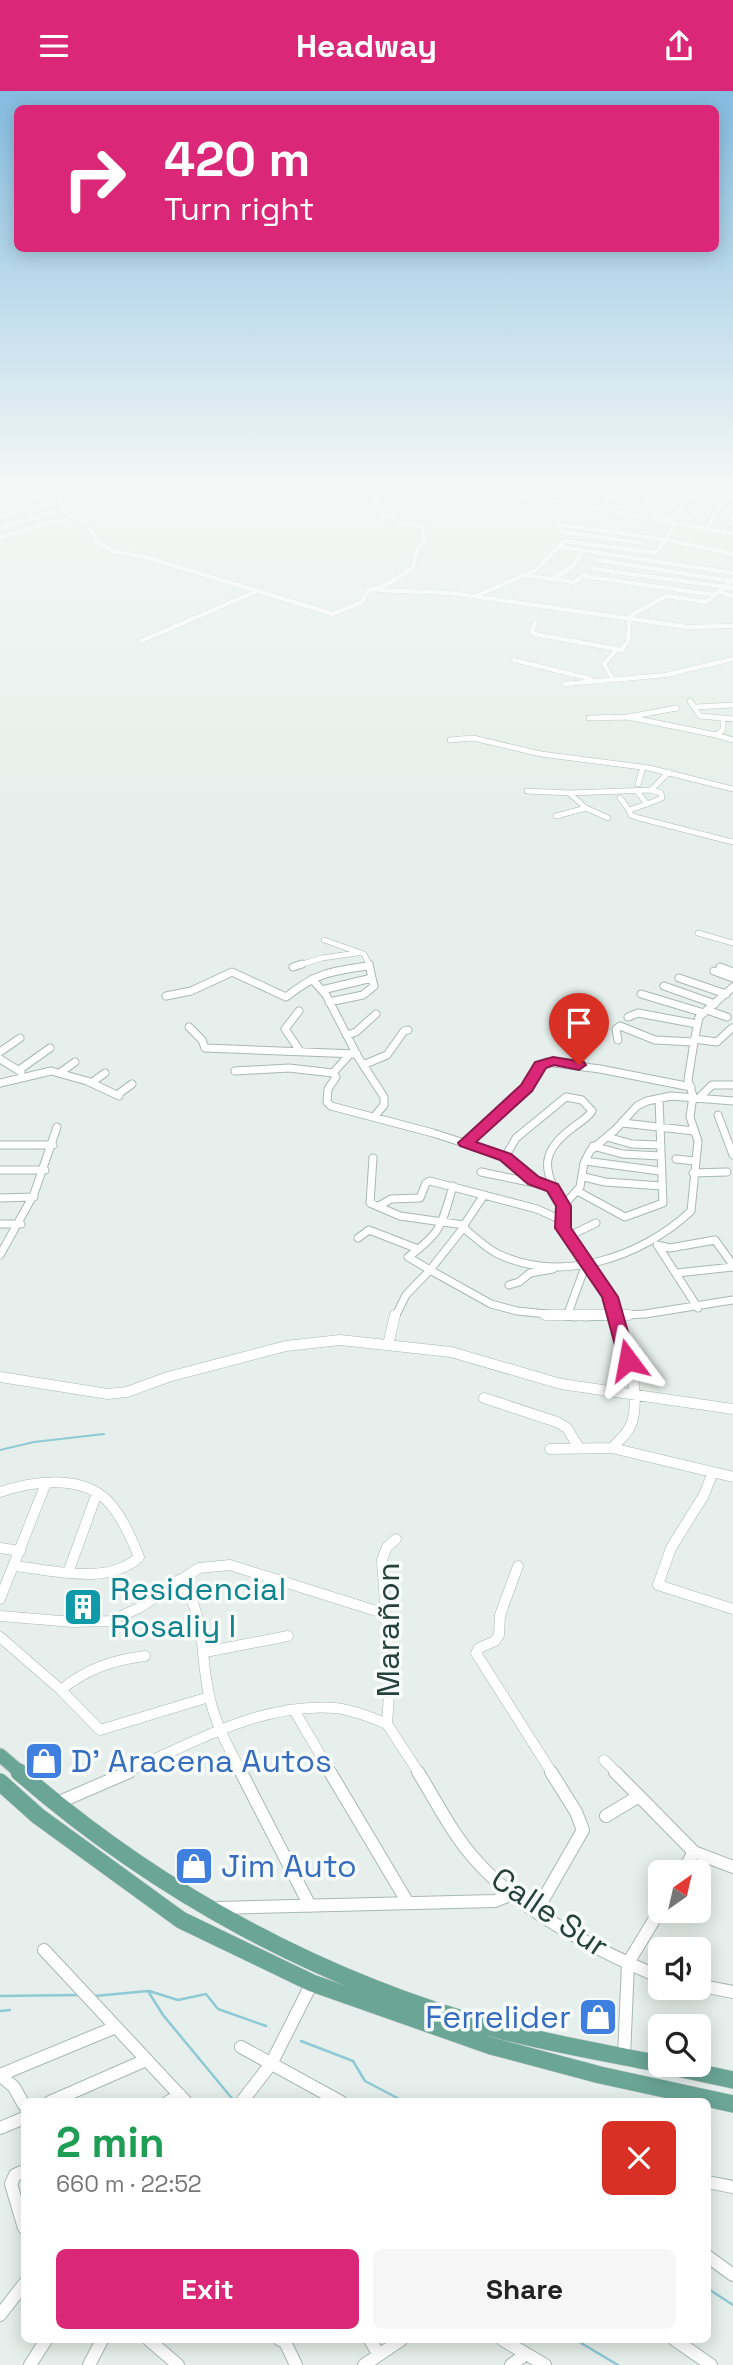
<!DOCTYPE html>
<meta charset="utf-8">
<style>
:root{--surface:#fff;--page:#f6f6f6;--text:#222;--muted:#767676;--accent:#db2777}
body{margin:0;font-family:"Space Grotesk",sans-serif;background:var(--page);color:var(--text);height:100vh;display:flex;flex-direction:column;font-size:26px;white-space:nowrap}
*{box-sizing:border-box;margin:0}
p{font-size:23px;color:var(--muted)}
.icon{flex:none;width:38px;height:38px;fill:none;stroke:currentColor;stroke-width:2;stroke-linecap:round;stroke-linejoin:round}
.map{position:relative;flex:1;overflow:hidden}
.side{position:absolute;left:21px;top:2007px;width:690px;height:245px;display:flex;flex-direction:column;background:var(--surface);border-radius:10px;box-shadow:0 4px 18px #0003}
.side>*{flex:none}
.guide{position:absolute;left:14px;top:14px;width:705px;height:147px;border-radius:10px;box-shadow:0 4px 18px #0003;background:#db2777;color:#fff;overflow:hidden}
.needle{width:46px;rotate:34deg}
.buttons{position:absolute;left:648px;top:1769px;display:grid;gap:14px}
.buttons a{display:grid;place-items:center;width:63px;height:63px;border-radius:10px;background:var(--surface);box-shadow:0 4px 18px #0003;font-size:35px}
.pin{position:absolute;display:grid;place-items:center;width:60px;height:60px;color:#fff;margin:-72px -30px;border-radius:50% 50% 50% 0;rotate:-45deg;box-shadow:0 0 7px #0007}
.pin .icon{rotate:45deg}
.me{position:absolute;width:77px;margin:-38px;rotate:347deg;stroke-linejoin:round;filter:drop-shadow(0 0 5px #0008)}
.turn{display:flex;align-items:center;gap:24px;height:147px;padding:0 35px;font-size:32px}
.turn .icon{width:91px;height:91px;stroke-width:2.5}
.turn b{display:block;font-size:49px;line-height:60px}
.round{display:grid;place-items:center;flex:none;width:74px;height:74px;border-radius:10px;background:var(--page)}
.head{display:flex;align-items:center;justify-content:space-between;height:119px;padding:0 35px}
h1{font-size:42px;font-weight:700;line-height:52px;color:#1e9e55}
.action{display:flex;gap:14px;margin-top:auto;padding:14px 35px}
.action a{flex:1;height:80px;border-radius:10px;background:var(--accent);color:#fff;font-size:28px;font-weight:700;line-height:80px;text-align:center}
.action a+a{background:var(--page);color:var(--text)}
header{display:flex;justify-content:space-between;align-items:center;height:91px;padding:0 35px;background:var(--accent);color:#fff;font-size:32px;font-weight:700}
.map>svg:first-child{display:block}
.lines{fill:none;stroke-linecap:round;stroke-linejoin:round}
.stream-far1{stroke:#8ec9d4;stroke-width:2}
.stream{stroke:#8ec9d4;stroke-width:2.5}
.minor-far4-casing{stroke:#a8b8b2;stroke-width:5}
.minor-far3-casing{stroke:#a8b8b2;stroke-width:6}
.minor-far2-casing{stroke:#a8b8b2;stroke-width:9}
.minor-far1-casing{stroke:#a8b8b2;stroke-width:11}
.minor-casing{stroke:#a8b8b2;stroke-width:14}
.major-far1-casing{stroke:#c2cac8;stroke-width:15}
.major-casing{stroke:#c2cac8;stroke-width:18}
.minor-far4{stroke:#fff;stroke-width:4.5}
.minor-far3{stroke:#fff;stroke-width:5}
.minor-far2{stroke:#fff;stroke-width:7}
.minor-far1{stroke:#fff;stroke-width:10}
.minor{stroke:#fff;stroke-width:12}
.major-far1{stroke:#6aa596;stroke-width:13}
.major{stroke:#6aa596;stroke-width:17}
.route{fill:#db2777;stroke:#8e194d;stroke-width:2}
.labels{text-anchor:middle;stroke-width:7;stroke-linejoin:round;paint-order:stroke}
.near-culture-label{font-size:32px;fill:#0d838f;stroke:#f7fbf9;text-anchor:start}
.near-street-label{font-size:32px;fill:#24423a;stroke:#f7fbf9}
.near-shop-label{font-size:32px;fill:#366cbe;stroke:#f7fbf9;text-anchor:start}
</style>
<header><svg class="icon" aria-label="menu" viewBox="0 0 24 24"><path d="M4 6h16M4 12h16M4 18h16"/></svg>Headway<svg class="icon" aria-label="share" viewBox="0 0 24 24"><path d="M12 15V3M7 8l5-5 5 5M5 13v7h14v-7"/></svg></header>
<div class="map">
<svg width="733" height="2274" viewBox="0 0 733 2274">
<rect width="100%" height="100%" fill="#e6efeb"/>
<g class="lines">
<path class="stream-far1" d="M 0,1359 L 34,1351 L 104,1343"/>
<path class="stream" d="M 149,1900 L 178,1909 L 206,1903 L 218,1918 L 266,1935
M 0,1905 L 78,1904
M 95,1905 L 148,1900 L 163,1924 L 235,2011
M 0,1920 L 10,1919
M 301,1950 L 353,1970 L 365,1990 L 405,2011
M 707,2197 L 733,2214
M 576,2249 L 618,2274"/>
<g class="minor-far4-casing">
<path id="minor-far4" d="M 73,396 L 61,407 L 61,415 L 68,423 L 88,434 L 97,450 L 112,460 L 149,467 L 333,523 L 362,511 L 368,500 L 386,494 L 413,477 L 416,461 L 425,449 L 422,436 L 403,432 L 370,417 L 377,409 L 380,398 L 378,396
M 451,396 L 454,403
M 470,396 L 474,401
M 526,396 L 548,398
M 613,396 L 645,400
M 617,396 L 602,414 L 628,417
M 412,397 L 439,396
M 579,401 L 610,405
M 512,402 L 733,443
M 0,404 L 31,396
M 0,414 L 65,397
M 626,419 L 648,396
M 0,426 L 47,413
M 633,426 L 650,408
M 650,428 L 679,396
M 668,431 L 699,396
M 556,433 L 668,449 L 733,463
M 556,433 L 563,441 L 642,452
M 685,433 L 718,396
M 0,437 L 64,418
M 707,437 L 719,416 L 733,404
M 723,440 L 733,426
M 0,446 L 65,428
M 561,456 L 733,482
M 655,463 L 677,432
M 597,469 L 731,490
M 594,478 L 733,497
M 529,485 L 574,491 L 585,483
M 583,485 L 715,504
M 552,488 L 574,474 L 583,459
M 378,499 L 451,502 L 687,536 L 733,535
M 719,500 L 733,506
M 476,505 L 536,479 L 564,450 L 656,462
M 535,532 L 532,541 L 534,543 L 622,559 L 628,550 L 630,525 L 666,505 L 706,511 L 733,488
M 141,550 L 255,501
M 514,569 L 591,588
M 612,587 L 604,573 L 616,559
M 565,593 L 666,584 L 733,568"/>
</g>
<g class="minor-far3-casing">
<path id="minor-far3" d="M 690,610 L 700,625 L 733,628
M 696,616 L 733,614
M 628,626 L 716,644 L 723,639 L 723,627
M 589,627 L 628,626 L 677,617
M 716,644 L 733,649
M 450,649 L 473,647 L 541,663 L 649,677 L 733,698
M 638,693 L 643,676
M 636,699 L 647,713 L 662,707 L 661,702 L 651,699
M 527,700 L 569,702 L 651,699 L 669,681
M 569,702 L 586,717 L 608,727
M 620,707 L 629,719 L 647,713
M 629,719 L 631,724 L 639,727 L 733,751
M 556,725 L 586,717
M 698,842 L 733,852
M 324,849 L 364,863 L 370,875
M 296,875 L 322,867 L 357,862"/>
</g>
<g class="minor-far2-casing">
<path id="minor-far2" d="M 293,876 L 302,873
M 720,876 L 733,881
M 714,880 L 733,887
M 679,887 L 726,903
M 312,888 L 326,904 L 358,966 L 384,1006 L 384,1014 L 374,1026
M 664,895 L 715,913
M 322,899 L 372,887 L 369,873
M 641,903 L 704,922
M 166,905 L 191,900 L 232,881 L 286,906 C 316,882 331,880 368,875
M 329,911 L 363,904 L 374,895 L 372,887
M 707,919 L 727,926
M 299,920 L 285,938 L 300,960
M 628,926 L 638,922 L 697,933
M 189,936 L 202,949 L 205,957 L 357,963
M 348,944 L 356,941 L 376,923
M 694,948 L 717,951 L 732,937
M 618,949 L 616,938 L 620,935 L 655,949 L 694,951
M 0,961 L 20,947
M 0,968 L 21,981
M 363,974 L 387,964 L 404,940 L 408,939
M 19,979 L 50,957
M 235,980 L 289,977 L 333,982 L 350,963
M 61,981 L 75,971
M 333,982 L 336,986 L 328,998 L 327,1011 L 331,1015 L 433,1042 L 498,1063 L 539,1093 L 552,1097
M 0,992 L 51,980 L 87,990 L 119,1005
M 91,992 L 105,982
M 117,1004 L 132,993
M 700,1006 L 712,994 L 733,994
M 718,1024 L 733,1064
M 623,1032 L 694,1040
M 607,1046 L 632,1053 L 661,1054
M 465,1052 L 527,997 L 536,980 L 546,971 L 600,978 L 691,996
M 0,1054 L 53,1054
M 593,1055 L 622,1063 L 661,1065
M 505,1066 L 516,1047 L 566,1006 L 582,1009 L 592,1020 C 587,1028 578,1032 571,1038 C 537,1064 545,1081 563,1115
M 373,1067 L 370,1112 L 400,1125 L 464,1134 L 466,1139 C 476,1147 485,1156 496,1162 C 561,1194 642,1166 691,1120 L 698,1050 L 690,1026 L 693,1005 L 688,989 L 694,951 L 699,926 L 733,896
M 676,1068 L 695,1070
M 585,1070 L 660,1080
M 0,1079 L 45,1079
M 481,1081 L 539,1093
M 693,1082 L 727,1081
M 584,1086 L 605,1091 L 662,1095
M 453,1095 C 441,1135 442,1141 408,1166 L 430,1179 L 464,1136
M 579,1101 L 625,1126 L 663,1112 L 659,1008
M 0,1107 L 34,1106
M 379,1115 L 391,1108 L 420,1107 L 426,1092 L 430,1090 L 537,1118 L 561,1129
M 0,1133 L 21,1133
M 464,1134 L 484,1104
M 569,1145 L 596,1132
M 358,1147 L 369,1139 L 418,1158
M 657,1154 L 670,1157 L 715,1149 L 733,1174
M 658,1155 L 698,1217
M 0,1164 L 34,1103 L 57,1036
M 677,1182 L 733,1176
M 509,1194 L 519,1191 L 530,1182 L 553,1178
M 567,1225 L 586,1173
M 395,1226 L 406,1204 L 430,1179 L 491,1213 L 517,1220 L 576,1226
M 585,1226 L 645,1223 L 733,1209
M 617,1226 C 604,1186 563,1159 563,1115 L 580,1096 L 584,1072 L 590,1060 L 615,1039 L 637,1015 L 647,1010 L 671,1005 L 733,1010"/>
</g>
<g class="minor-far1-casing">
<path id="minor-far1" d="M 545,1224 L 629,1224
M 388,1254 L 395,1224
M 0,1286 L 108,1303 L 127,1301 L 168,1286 L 286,1255 L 340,1249 L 451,1261 L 561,1293 L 733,1318
M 484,1307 L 557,1331 L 567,1337 L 579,1357
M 612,1357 L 733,1386
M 550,1358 L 612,1357 C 619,1349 629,1342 632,1331 C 641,1302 626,1253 617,1224
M 713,1381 L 704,1404 L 671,1457 L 658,1494 L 733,1518
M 0,1401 C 30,1391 74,1384 102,1405 C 119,1418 131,1446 139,1466 C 108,1495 53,1479 15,1475
M 0,1457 L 20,1460
M 518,1475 L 500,1524 L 499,1544 L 495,1550 L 479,1557 L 476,1562 L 552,1682
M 69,1479 L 97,1402
M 179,1489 C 208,1523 199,1567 210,1608 C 216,1634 229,1658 242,1682
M 0,1508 L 46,1392
M 0,1525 L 73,1531 L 110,1530 L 139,1517 L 199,1477 L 230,1474 L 386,1523
M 0,1546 L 61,1599 L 100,1639 L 209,1606
M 205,1561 L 288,1545
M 61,1599 C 86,1578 113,1569 145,1565
M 294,1619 L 331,1682
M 387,1633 L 419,1682
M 387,1633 L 390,1587 L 382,1469 L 387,1456 L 396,1448
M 604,1669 L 617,1682
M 125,1682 C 190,1653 261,1611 335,1617 C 353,1619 371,1626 387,1633"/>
</g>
<g class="minor-casing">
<path id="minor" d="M 241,1681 L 310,1815
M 330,1681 L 408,1812
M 418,1681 C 435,1708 451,1741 473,1766 C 518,1819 596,1859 660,1886
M 615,1681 L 639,1705
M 57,1712 L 129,1681
M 606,1725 L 639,1705 L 694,1761 L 733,1776
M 682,1782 L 694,1761
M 218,1817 L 495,1810 L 512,1803
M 537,1819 L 583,1739 L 576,1721 L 551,1681
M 44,1859 L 186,2011
M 698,1894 L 733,1901
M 241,1956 L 341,2011
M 624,1966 L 628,1872 L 660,1819
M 243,2009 L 271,1973 L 312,1892
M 50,2011 L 146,1969
M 168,2011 L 180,2004
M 24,2014 L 14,1996 L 0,1984 L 116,1936
M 0,2037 L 24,2027
M 24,2080 L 15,2084 L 11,2093 L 24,2137
M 707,2091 L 733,2096
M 707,2165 L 733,2184
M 0,2224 L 24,2193
M 149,2249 L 178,2274
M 280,2249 L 285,2251 L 296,2274
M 370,2249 L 379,2264
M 503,2249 L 545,2274
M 675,2249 L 711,2274
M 30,2274 L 46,2249
M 89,2274 L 102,2249
M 364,2274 L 401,2249
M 511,2274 L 526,2263"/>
</g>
<g class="major-far1-casing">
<path id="major-far1" d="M 0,1664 L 21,1682"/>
</g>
<g class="major-casing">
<path id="major" d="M 19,1681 C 158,1802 321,1890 499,1939 C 552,1953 607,1962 660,1973
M 0,1691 L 38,1725 L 181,1829 L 312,1892 L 491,1955 L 600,1984 L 733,2013
M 663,1974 L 733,1989"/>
</g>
<use href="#minor-far4" class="minor-far4"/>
<use href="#minor-far3" class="minor-far3"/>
<use href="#minor-far2" class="minor-far2"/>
<use href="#minor-far1" class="minor-far1"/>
<use href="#minor" class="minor"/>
<use href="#major-far1" class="major-far1"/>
<use href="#major" class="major"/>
</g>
<linearGradient id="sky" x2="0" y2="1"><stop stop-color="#84bce0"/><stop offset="0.55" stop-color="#f4f8f6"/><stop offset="1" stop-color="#f4f8f6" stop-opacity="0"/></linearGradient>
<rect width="733" height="714" fill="url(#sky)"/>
<path class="route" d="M 553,966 L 584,971 L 586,974 L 579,979 L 554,974 L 546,977 L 532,1000 L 476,1051 L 511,1063 L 539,1086 L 558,1093 L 571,1115 L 571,1137 L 618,1206 L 636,1269 L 628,1275 L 619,1269 L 602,1206 L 555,1137 L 556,1115 L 547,1100 L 528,1093 L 500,1069 L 460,1055 L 458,1052 L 521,994 L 535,971 Z"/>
<defs>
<g id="building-square" transform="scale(2.0125)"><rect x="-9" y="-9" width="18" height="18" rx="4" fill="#0f9aa8" stroke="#f7fbf9"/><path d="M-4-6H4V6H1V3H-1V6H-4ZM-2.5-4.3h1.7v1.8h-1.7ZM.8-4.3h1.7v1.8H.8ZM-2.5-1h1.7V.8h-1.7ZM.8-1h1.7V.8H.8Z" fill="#fff"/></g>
<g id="shop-square" transform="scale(2.0125)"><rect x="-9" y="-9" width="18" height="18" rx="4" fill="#3f7fe0" stroke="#f7fbf9"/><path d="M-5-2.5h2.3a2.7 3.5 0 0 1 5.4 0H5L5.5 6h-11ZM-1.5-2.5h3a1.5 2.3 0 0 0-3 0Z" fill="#fff"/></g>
</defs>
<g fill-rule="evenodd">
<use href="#building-square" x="83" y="1516"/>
<use href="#shop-square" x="44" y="1670"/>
<use href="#shop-square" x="194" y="1775"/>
<use href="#shop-square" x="598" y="1926"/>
</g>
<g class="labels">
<g class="near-culture-label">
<text x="110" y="1509">Residencial<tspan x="110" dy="37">Rosaliy I</tspan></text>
</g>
<g class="near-street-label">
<text transform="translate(388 1539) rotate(-90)" y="11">Marañon</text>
<text transform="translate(550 1821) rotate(34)" y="11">Calle Sur</text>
</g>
<g class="near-shop-label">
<text x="71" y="1681">D' Aracena Autos</text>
<text x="221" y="1786">Jim Auto</text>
<text x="571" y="1937" text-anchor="end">Ferrelider</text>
</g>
</g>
</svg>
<div class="buttons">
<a><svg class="needle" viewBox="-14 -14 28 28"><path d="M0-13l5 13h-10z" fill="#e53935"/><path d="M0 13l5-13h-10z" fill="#767676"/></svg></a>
<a><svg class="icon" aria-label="sound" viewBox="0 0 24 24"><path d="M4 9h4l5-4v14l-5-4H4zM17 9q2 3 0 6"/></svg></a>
<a><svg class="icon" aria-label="search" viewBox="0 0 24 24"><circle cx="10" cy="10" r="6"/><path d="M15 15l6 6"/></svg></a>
</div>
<div class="pin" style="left:579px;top:974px;background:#d93025"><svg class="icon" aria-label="arrive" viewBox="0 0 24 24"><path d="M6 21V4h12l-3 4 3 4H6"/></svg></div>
<svg class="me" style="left:628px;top:1269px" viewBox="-20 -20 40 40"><path d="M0-17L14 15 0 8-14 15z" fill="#db2777" stroke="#fff" stroke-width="4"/></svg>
<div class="guide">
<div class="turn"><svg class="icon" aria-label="right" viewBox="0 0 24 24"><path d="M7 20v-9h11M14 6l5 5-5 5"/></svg><div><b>420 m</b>Turn right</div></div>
</div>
<section class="side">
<div class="head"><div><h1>2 min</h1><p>660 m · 22:52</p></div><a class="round" style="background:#d93025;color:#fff"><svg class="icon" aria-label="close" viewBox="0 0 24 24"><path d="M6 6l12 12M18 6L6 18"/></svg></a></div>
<div class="action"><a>Exit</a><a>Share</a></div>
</section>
</div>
